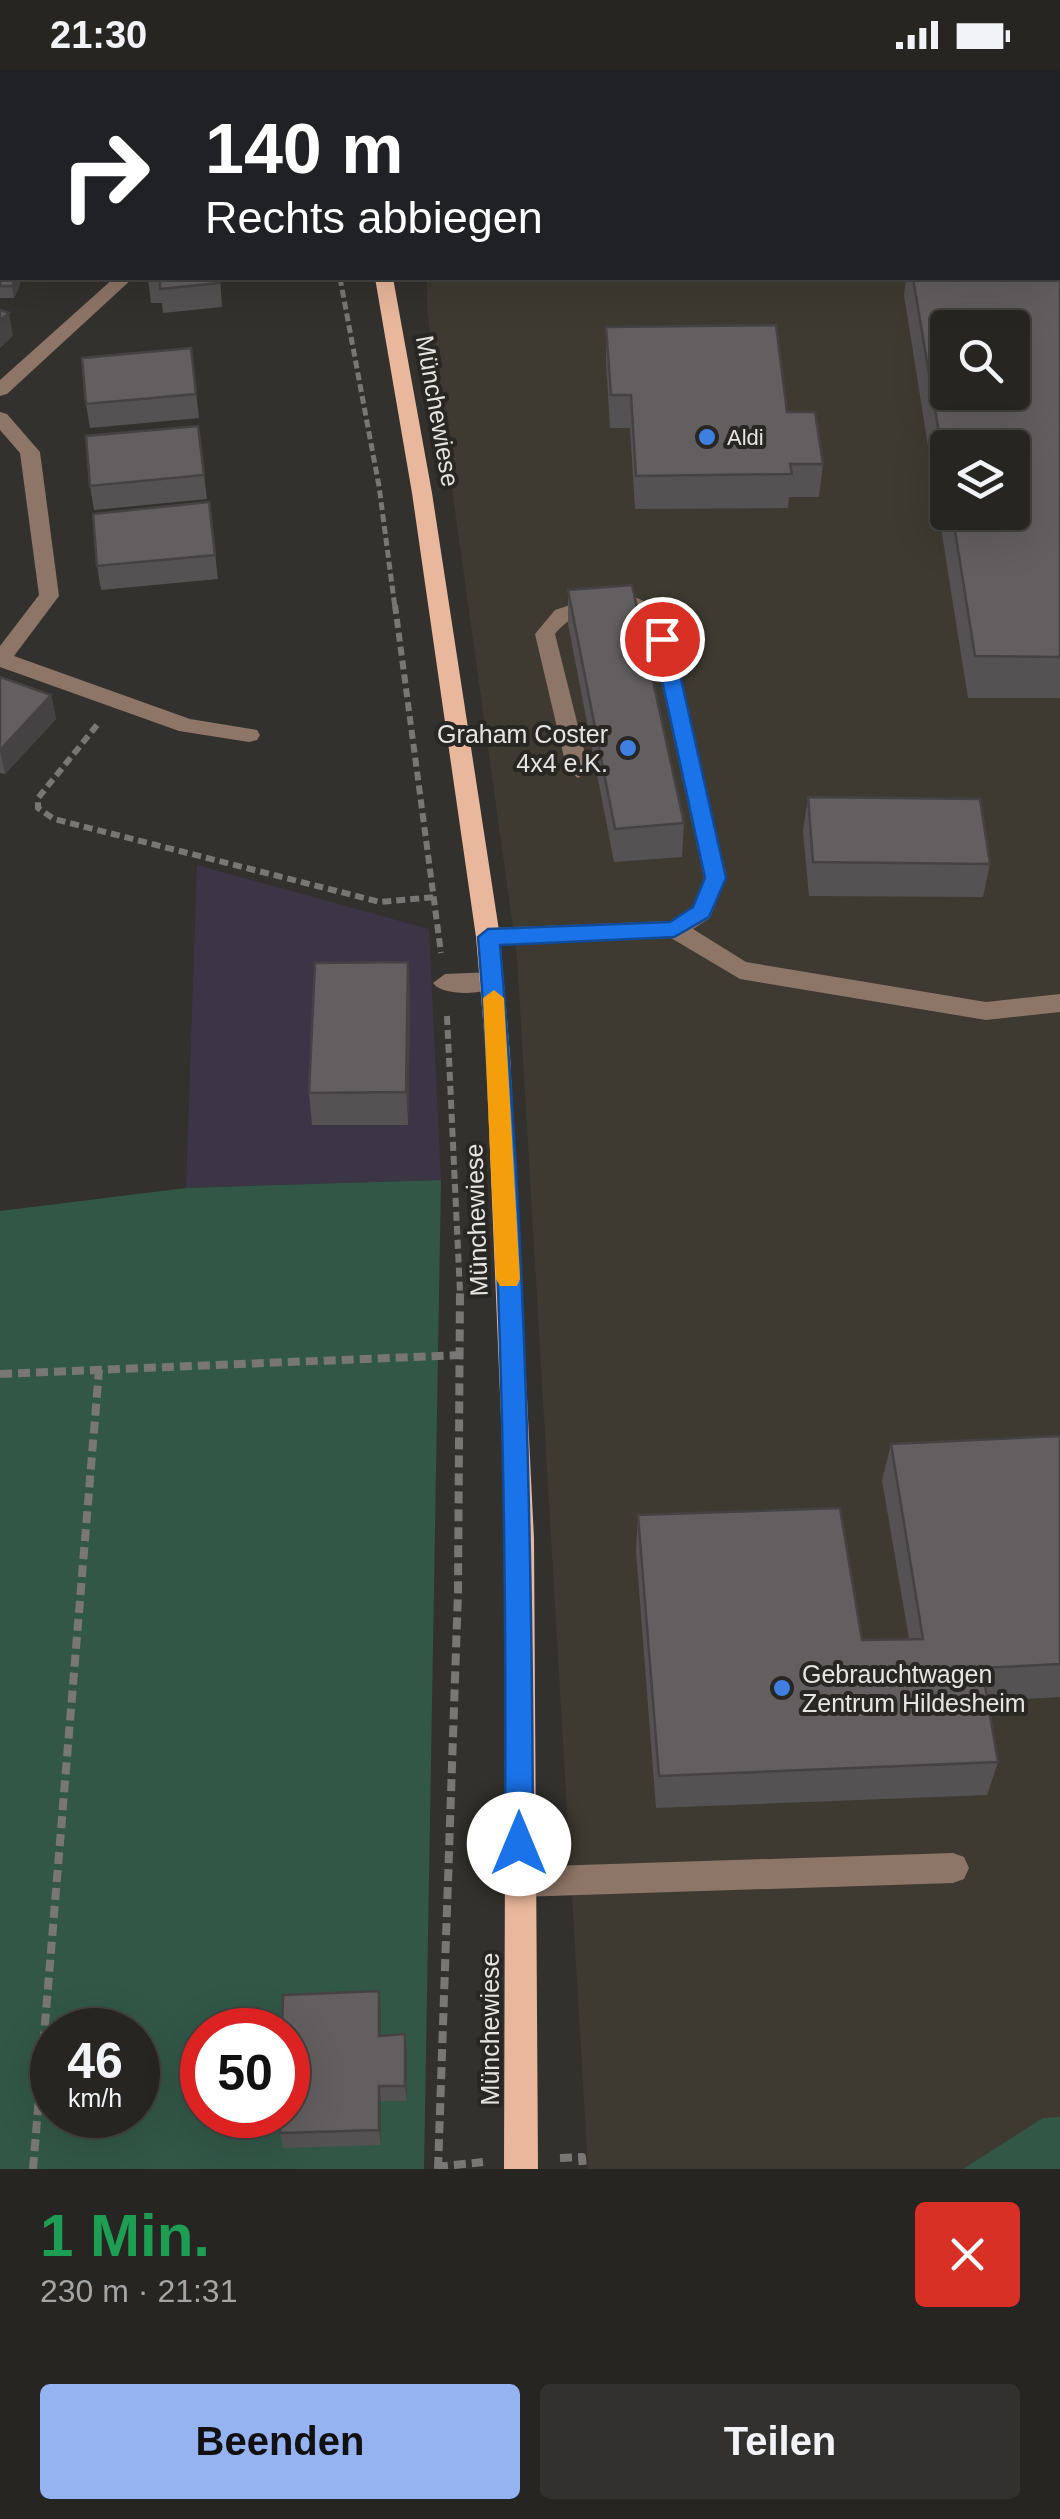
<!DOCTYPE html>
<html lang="de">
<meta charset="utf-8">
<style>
:root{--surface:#262522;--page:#32312f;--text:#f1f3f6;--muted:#a4a5a5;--line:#424240;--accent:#95b2f1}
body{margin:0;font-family:Helvetica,sans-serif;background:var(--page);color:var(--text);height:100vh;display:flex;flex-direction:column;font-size:38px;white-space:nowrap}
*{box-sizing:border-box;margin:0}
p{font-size:32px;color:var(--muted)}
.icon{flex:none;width:55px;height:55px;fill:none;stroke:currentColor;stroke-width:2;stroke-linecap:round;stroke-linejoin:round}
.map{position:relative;height:2099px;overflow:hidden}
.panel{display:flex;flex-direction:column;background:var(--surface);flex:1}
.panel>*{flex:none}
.banner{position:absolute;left:0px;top:0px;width:1060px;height:210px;box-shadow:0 10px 40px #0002,0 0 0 2px var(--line);background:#202124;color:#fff;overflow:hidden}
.tools{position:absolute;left:930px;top:240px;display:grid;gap:20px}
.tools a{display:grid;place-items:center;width:100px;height:100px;border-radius:10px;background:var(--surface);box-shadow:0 10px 40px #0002,0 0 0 2px var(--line);font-size:50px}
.speed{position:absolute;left:30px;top:1938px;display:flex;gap:20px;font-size:50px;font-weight:700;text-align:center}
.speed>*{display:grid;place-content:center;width:130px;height:130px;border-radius:50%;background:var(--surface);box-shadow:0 10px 40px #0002,0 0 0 2px var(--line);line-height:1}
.speed small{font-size:25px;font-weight:400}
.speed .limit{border:15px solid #d22;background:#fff;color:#111}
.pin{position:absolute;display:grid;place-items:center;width:85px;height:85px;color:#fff;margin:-42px;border:5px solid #fff;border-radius:50%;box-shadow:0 2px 10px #0007}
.me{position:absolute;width:110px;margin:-55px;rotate:0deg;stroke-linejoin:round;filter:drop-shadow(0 0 8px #0008)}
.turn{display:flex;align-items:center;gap:35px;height:210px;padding:0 40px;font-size:45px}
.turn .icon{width:130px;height:130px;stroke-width:2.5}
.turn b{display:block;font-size:70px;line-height:85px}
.round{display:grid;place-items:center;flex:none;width:105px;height:105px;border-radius:10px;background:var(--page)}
.head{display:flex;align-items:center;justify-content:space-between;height:170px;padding:0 40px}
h1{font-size:60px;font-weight:600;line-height:75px;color:#1e9e55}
.primary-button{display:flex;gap:20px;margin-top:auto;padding:20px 40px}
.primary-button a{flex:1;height:115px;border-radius:10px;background:var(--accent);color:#111;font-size:40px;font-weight:600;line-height:115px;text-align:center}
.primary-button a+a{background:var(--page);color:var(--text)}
.status{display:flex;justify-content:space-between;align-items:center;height:70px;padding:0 50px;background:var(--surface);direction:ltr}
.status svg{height:28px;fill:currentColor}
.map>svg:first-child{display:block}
.built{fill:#3e3a31;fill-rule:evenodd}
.industrial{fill:#3b3546}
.green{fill:#325747;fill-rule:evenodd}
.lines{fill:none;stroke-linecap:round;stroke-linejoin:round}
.path-far2{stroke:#787775;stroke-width:5;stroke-dasharray:8 4;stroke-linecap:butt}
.path-far1{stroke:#787775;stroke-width:6;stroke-dasharray:9 5;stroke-linecap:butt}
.path{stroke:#787775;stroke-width:8;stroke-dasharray:12 6;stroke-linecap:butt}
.minor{fill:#8d7567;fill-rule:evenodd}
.major{fill:#e9b89c;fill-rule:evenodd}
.wall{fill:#555253;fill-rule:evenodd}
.shaded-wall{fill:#454244}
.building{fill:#635f61;stroke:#454244;stroke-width:2.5;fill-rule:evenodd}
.route{fill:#1a73e8;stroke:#114b97;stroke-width:2.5}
.slow{fill:#f59e0b}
.shop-dot{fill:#3f7fe0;stroke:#282724;stroke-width:4}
.labels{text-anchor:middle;stroke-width:8;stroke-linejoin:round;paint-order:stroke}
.far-poi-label{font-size:22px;fill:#e6e5e3;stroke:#282724;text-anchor:start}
.street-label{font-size:25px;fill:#e6e5e3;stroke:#282724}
.poi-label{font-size:25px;fill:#e6e5e3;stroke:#282724;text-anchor:end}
</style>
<div class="status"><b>21:30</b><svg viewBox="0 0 49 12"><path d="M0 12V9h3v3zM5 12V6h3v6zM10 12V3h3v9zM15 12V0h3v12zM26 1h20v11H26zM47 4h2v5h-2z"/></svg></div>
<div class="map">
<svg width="1060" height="2099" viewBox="0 0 1060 2099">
<rect width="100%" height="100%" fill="#32312e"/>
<path class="built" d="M 365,0 L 1060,0 L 1060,2099 L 588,2099 L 517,886 L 427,239 L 427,208 L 1058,208 L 1058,2 ZM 948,258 L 1012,258 L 1012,322 L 948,322 ZM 948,378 L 1012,378 L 1012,442 L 948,442 Z"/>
<path class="industrial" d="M 197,795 L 429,859 L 441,1110 L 186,1118 Z"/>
<path class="green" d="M 441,1110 L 424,2099 L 0,2099 L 0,1141 L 186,1118 ZM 52,1960 L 138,1960 L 138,2045 L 52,2045 ZM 202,1960 L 288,1960 L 288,2045 L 202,2045 Z
M 1060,2047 L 1060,2099 L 963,2099 L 1043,2048 Z"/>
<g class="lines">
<path class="path-far2" d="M 340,208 L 379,416 L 395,538"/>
<path class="path-far1" d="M 395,535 L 441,883
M 97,655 L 38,728 L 38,738 L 54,749 L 380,832 L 435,827
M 447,946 L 460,1223"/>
<path class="path" d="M 0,1304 L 460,1285
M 560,2088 L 582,2087 L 583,2099
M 436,2097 L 483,2092
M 33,2099 L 99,1300
M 438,2099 L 458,1522 L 460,1221"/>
<path class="minor" d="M 449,0 L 465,0 L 465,2 L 449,2 Z
M 693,0 L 713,0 L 714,2 L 695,2 Z
M 785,0 L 801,0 L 802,2 L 786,2 Z
M 1058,53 L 1060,53 L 1060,63 L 1058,63 Z
M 114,208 L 133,208 L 7,324 L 0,326 L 0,310 Z
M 0,342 L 7,344 L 40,382 L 59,526 L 14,586 L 190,649 L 257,660 L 260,665 L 257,670 L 249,672 L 179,661 L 0,597 L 0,576 L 39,525 L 20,383 L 0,360 Z
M 607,523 C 643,524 659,536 672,569 L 726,808 L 710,848 L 693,859 L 746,892 L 986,932 L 1060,924 L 1060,942 L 986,950 L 740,909 L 671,868 L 480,873 L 476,867 L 488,858 L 670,851 L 692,837 L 704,808 L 652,569 C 649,562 646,552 642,547 C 620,522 571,542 555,564 L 589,700 L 578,708 L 567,700 L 535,564 L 555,540 Z
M 492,902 L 504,911 C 493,925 444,928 433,913 L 445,904 Z
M 953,1783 L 964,1787 L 969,1798 L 964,1809 L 953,1813 L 519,1827 L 508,1823 L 503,1812 L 508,1801 L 519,1797 Z"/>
<path class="major" d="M 372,0 L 388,0 L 388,2 L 372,2 Z
M 375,208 L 393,208 L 432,423 L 500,867 L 510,985 L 534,1469 L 538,2099 L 504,2099 L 506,1469 L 486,985 L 476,867 L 412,423 Z"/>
</g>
<path class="wall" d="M 1058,70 L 1060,70 L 1060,164 L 1058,164 Z
M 1060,184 L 1060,628 L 968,628 L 904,225 L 906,208 L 1058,208 ZM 948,378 L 1012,442 L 948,442 Z
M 0,201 L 2,208 L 19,208 L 20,215 L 14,228 L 0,228 Z
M 148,208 L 220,208 L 222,237 L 163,243 L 162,233 L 151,233 Z
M 606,257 L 787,342 L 823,394 L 819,427 L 789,427 L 788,438 L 635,439 L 630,358 L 610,358 L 606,290 Z
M 191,278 L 199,348 L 90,358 L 86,334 Z
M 198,356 L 207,429 L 94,440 L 90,416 Z
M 209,432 L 218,509 L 101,520 L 97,496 Z
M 568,520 L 684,753 L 682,787 L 614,792 L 568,554 Z
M 0,607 L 51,625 L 56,649 L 5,704 L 0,703 Z
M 808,727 L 990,794 L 983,827 L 809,826 L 803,761 Z
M 410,925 L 408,1055 L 312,1055 L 309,1023 Z
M 1060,1366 L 1060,1627 L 987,1631 L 998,1692 L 987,1725 L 656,1738 L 636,1481 L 638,1445 L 862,1570 L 909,1569 L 882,1410 L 891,1374 Z
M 381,1938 L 381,1965 L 405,1964 L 407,1980 L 407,2031 L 381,2031 L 381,2075 L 283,2078 L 280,2063 Z"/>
<path class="shaded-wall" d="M 16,208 L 19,208 L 20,215 L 14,228 L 12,216 Z
M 9,243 L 13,266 L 0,278 L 0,250 Z
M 51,625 L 56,649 L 5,704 L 0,680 Z
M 408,892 L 410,925 L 408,1055 L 406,1022 Z
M 379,1921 L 381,1938 L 381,1981 L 379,1966 Z
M 405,1964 L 407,1980 L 407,2031 L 405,2016 Z
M 379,2016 L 381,2031 L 381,2075 L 379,2060 Z"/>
<path class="building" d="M 160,0 L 204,0 L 204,2 L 160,2 Z
M 540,0 L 636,0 L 636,2 L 540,2 Z
M 1058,70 L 1060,70 L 1060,124 L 1058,124 Z
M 1058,184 L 1060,184 L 1060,587 L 975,586 L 952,442 L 1012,442 L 1012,378 L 948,378 L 948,417 L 913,208 L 1058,208 ZM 948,258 L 1012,258 L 1012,322 L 948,322 Z
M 0,201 L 2,201 L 2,208 L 16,208 L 12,216 L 0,216 Z
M 148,208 L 219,208 L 219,213 L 160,219 L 160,209 L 148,210 Z
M 0,240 L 9,243 L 0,250 Z
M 776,255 L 787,342 L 815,342 L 823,394 L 790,394 L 792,404 L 636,406 L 631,325 L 611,325 L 606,257 Z
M 191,278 L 196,324 L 86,334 L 82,288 Z
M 198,356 L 204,405 L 90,416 L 86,366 Z
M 209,432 L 215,485 L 97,496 L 93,444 Z
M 632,515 L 684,753 L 615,759 L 568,520 Z
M 0,607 L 51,625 L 0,680 Z
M 808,727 L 980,729 L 990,794 L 813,792 Z
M 408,892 L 406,1022 L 309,1023 L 315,893 Z
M 1060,1366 L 1060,1594 L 982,1598 L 998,1692 L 659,1706 L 638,1445 L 840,1438 L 862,1570 L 923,1569 L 891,1374 Z
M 379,1921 L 379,1966 L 405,1964 L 405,2016 L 379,2016 L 379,2060 L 280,2063 L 280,2045 L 288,2045 L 288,1960 L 282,1960 L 283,1925 Z"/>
<path class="route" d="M 662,563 L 672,569 L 726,808 L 709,847 L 674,867 L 500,875 C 526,1174 532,1474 533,1774 L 529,1784 L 519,1788 L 509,1784 L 505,1774 C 507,1472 502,1169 478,867 L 488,859 L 670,852 L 693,837 L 705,808 L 653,569 Z"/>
<path class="slow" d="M 494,920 L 504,928 L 520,1209 L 517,1216 L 500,1216 L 496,1209 L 483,928 Z"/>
<g class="shop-dot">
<circle cx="707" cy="367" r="10"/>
<circle cx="628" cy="678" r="10"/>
<circle cx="782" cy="1618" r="10"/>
</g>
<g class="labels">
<g class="far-poi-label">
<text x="727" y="375">Aldi</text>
</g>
<g class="street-label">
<text transform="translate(438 341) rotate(80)" y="9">Münchewiese</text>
<text transform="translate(476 1150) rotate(-92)" y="9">Münchewiese</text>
<text transform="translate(490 1959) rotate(-90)" y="9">Münchewiese</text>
</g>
<g class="poi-label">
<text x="608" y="673">Graham Coster<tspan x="608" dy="29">4x4 e.K.</tspan></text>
<text x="802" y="1613" text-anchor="start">Gebrauchtwagen<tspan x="802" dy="29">Zentrum Hildesheim</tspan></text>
</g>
</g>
</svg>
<div class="tools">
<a><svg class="icon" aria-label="search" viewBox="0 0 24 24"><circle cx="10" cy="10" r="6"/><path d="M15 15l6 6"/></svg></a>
<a><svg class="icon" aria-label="layers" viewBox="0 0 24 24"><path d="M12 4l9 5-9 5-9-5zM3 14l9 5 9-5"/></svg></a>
</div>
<div class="speed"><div>46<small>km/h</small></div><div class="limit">50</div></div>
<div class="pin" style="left:662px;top:569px;background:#d93025"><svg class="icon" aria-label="arrive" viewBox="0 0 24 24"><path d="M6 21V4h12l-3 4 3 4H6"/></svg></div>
<svg class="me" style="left:519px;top:1774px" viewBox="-20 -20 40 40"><circle r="19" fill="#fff"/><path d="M0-13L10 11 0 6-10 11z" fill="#1a73e8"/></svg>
<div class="banner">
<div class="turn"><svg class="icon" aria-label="right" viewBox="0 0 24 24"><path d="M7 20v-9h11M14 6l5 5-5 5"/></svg><div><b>140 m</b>Rechts abbiegen</div></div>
</div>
</div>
<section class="panel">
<div class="head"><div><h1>1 Min.</h1><p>230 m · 21:31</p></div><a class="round" style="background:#d93025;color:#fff"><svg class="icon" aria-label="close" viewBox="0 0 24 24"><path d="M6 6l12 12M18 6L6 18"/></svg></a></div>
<div class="primary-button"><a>Beenden</a><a>Teilen</a></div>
</section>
